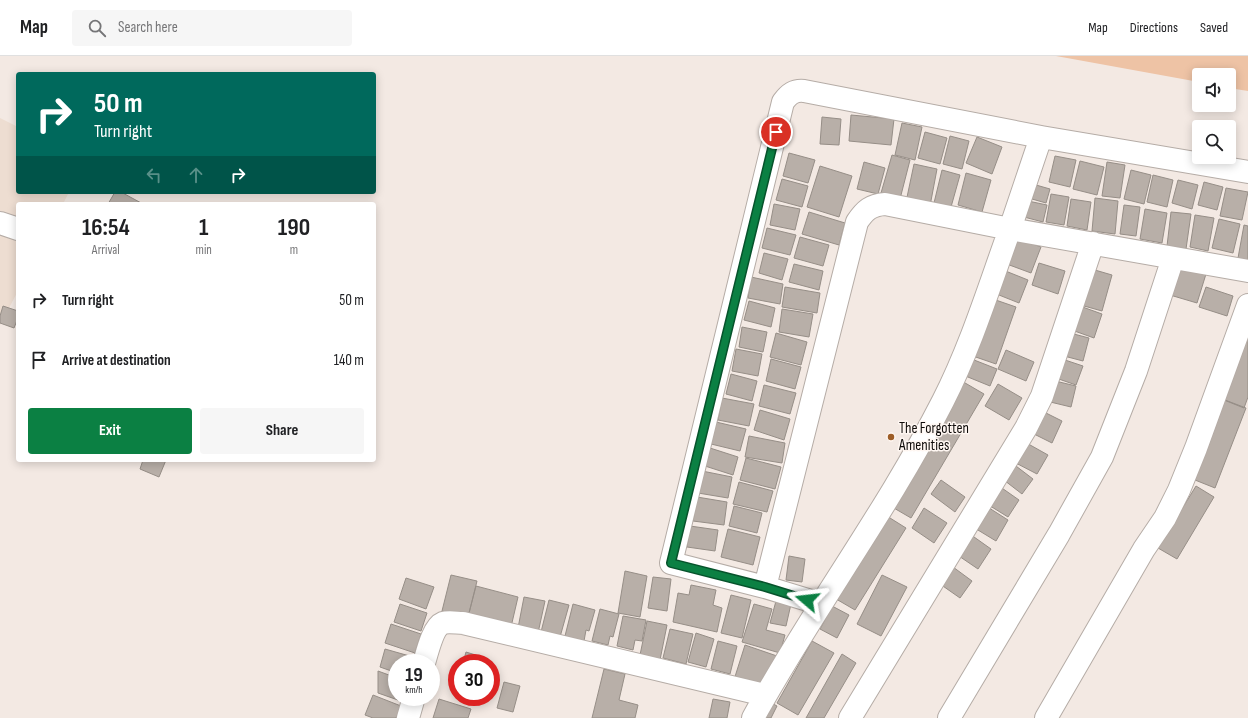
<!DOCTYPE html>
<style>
:root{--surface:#fff;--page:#f6f6f6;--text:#202124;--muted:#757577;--line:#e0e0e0;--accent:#0b8043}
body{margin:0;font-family:"Sofia Sans Condensed",sans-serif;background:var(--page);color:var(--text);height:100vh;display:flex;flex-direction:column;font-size:15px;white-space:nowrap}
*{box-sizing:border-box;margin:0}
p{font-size:13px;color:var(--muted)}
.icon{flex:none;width:22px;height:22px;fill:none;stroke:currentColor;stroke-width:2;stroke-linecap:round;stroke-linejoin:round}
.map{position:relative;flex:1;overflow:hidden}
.sheet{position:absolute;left:16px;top:146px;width:360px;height:260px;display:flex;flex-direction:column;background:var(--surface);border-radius:4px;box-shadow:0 2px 10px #0003}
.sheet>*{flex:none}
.hud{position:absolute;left:16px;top:16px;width:360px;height:122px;border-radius:4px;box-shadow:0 2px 10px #0003;background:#00695c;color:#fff;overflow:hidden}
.buttons{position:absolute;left:1192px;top:12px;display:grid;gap:8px}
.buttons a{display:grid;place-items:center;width:44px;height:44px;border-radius:4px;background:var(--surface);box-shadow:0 2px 10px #0003;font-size:20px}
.speed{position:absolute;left:388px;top:598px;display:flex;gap:8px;font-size:20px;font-weight:700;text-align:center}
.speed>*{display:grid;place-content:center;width:52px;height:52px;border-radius:50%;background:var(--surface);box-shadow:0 2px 10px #0003;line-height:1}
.speed small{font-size:10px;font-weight:400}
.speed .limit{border:6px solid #d22;background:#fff;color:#111}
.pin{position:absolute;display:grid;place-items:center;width:34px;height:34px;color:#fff;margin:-17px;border:2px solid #fff;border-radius:50%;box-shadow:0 1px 4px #0007}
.me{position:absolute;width:44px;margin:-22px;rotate:287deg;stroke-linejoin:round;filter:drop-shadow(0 0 3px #0008)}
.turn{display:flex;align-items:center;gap:14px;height:84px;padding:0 12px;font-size:18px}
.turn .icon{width:52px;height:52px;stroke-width:2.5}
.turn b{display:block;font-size:28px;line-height:34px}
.lanes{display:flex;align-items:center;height:38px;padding:0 12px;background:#0003;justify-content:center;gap:20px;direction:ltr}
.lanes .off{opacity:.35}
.eta{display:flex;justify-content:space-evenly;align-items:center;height:68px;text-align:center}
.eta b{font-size:24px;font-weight:700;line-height:28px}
.primary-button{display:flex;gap:8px;margin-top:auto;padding:8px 12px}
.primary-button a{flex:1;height:46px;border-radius:4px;background:var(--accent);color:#fff;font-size:16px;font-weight:700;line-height:46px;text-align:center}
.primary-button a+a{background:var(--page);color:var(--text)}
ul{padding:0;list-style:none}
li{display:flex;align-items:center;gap:12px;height:60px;padding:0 12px}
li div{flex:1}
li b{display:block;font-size:15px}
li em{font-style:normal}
header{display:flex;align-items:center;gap:24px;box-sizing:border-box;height:56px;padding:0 20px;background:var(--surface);border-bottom:1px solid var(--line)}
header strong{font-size:19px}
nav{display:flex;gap:22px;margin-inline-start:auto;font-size:14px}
.search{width:280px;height:36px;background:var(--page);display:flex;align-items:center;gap:10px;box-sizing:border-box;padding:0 14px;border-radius:4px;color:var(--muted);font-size:15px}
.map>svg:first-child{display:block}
.built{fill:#edddd1}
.green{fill:#eec3a5}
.building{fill:#b8afa8;stroke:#968e87}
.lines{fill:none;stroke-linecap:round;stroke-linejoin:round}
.street-casing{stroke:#b5aca6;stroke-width:24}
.street{stroke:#fff;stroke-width:22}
.route-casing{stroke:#07532c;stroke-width:10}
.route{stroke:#0b8043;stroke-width:7}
.poi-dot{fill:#9d5d27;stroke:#fff7f2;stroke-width:1.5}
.labels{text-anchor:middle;stroke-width:3;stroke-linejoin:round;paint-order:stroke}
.poi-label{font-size:15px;fill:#0f0c0a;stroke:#fff7f2;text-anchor:start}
</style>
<header>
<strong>Map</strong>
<div class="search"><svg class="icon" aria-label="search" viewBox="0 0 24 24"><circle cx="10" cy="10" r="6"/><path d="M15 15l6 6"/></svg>Search here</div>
<nav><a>Map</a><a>Directions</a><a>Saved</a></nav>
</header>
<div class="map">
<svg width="1248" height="662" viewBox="0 0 1248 662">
<rect width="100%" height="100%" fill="#f3e9e3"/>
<path class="built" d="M 0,62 L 18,71 L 18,136 L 69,136 L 63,148 L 18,148 L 18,235 L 0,269 Z"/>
<path class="green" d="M 1056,0 L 1248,0 L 1248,35 L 1229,32 L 1229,19 L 1199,19 L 1199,26 Z"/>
<path class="building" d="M 851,59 L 894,63 L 891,89 L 849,85 Z
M 822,61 L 841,63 L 839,89 L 820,88 Z
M 902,67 L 922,71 L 915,104 L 895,99 Z
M 925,76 L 947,82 L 940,108 L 918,102 Z
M 950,80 L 969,85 L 962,113 L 943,108 Z
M 977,81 L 1002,91 L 992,118 L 966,107 Z
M 789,97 L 815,104 L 808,127 L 783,120 Z
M 892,99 L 910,104 L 900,143 L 881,137 Z
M 1055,100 L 1076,104 L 1070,131 L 1049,126 Z
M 1080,105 L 1104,111 L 1097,139 L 1073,133 Z
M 864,106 L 885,112 L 878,138 L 857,133 Z
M 1107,106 L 1125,109 L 1120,142 L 1102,140 Z
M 914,108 L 937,113 L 930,150 L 906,146 Z
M 820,110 L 852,120 L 839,161 L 807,151 Z
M 942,114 L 960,119 L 951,151 L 934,147 Z
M 1131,114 L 1151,119 L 1144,148 L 1124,143 Z
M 966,117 L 991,124 L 982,156 L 958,149 Z
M 1153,119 L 1173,124 L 1167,151 L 1147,146 Z
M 782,123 L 808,130 L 802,151 L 776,144 Z
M 1178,124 L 1198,129 L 1192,153 L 1172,147 Z
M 1204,126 L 1223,131 L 1217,154 L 1198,149 Z
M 1036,129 L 1050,133 L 1046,147 L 1032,143 Z
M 1226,132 L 1248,136 L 1242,164 L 1220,160 Z
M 115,136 L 121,136 L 143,148 L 108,148 Z
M 1051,138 L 1069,141 L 1064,169 L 1046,166 Z
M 1095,142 L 1118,145 L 1115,178 L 1092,175 Z
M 1071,143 L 1091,146 L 1087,174 L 1067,170 Z
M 1028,145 L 1047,149 L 1043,166 L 1024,161 Z
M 774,148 L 800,153 L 795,174 L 770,169 Z
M 1124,149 L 1140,151 L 1136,180 L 1120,178 Z
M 1145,153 L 1167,157 L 1162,187 L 1140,183 Z
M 809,156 L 845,167 L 839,189 L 802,178 Z
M 1171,156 L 1191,158 L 1186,193 L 1167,190 Z
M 1195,159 L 1214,162 L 1208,195 L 1190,191 Z
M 1219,163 L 1240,168 L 1233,197 L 1212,192 Z
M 1244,169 L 1248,170 L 1248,204 L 1238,202 Z
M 767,172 L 796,179 L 790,199 L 762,192 Z
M 800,181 L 829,189 L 823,210 L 794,202 Z
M 1014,181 L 1041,191 L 1031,217 L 1004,207 Z
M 764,197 L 788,203 L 782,224 L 759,217 Z
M 1039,207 L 1065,215 L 1058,238 L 1032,229 Z
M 794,208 L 823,215 L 819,234 L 789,226 Z
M 1178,210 L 1206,218 L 1197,247 L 1170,239 Z
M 1088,212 L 1112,219 L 1102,255 L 1077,248 Z
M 1003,214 L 1028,224 L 1019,247 L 994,237 Z
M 751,221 L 783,228 L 780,248 L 748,242 Z
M 785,231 L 820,237 L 817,257 L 782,251 Z
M 1206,231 L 1233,240 L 1227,260 L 1199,251 Z
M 987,241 L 1016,251 L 996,308 L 967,298 Z
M 749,245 L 775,252 L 771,271 L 744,264 Z
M 1077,249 L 1102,258 L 1094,282 L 1069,273 Z
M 3,250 L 18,255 L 18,262 L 14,272 L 0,267 L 0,260 Z
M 782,253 L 813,258 L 809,281 L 779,276 Z
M 742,271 L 767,276 L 763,296 L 739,291 Z
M 776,277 L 807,286 L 801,309 L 770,301 Z
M 1070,277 L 1089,282 L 1083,305 L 1064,300 Z
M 1248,279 L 1248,341 L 1244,352 L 1224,344 Z
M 736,293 L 762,298 L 758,320 L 732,315 Z
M 1006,294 L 1034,306 L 1026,325 L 998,313 Z
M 969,302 L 997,313 L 990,330 L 963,319 Z
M 1059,302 L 1083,310 L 1076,329 L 1053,321 Z
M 771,303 L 801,311 L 795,333 L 766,325 Z
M 731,318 L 757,325 L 752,345 L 726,338 Z
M 1047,323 L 1076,330 L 1071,351 L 1042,344 Z
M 960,324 L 984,338 L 911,462 L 887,448 Z
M 998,328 L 1022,342 L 1009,364 L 985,350 Z
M 764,329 L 796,337 L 790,358 L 759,350 Z
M 722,342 L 754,348 L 749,370 L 718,364 Z
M 1225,344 L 1246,352 L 1215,432 L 1195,424 Z
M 1038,353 L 1062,365 L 1052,387 L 1028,375 Z
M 760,354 L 790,363 L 784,384 L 754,374 Z
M 716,366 L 746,373 L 740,395 L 711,388 Z
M 749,380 L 785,387 L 782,407 L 745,401 Z
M 1023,385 L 1048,399 L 1037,418 L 1012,405 Z
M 710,392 L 738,401 L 733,419 L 705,410 Z
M 746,402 L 781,411 L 775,433 L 740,424 Z
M 143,404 L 166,404 L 159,421 L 140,413 Z
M 1012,407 L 1033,423 L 1022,438 L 1000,421 Z
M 702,415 L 732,421 L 728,442 L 698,437 Z
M 941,424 L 965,441 L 955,456 L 931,438 Z
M 739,426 L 773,435 L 767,456 L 733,448 Z
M 999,430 L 1019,444 L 1008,461 L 987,448 Z
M 1196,430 L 1214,441 L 1177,503 L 1158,492 Z
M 697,441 L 727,446 L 724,469 L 693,465 Z
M 734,450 L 762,457 L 757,477 L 729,470 Z
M 986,450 L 1008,464 L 996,485 L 973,471 Z
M 924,452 L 947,467 L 934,487 L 912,472 Z
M 882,457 L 906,472 L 855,554 L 831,540 Z
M 690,470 L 718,474 L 715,495 L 687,491 Z
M 728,473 L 760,481 L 753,509 L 721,501 Z
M 967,476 L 991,493 L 978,513 L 953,496 Z
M 789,500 L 805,503 L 802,526 L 786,524 Z
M 953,511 L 972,525 L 960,542 L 940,528 Z
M 625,515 L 647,520 L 640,561 L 618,557 Z
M 451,519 L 477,525 L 468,561 L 442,555 Z
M 882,519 L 907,531 L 881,580 L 857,568 Z
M 653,521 L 671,523 L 667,555 L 648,552 Z
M 406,522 L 434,531 L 426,553 L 399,543 Z
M 691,529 L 716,534 L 713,549 L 722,552 L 717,576 L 673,566 L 678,537 L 689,539 Z
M 476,530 L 518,541 L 511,571 L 468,561 Z
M 731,539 L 751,544 L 742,582 L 721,577 Z
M 524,541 L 545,545 L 538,577 L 518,572 Z
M 549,544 L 569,549 L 560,581 L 541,576 Z
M 776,545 L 791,548 L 786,570 L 770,567 Z
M 400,548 L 427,557 L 421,575 L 394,566 Z
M 573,548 L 595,554 L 589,575 L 586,574 L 584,585 L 565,580 Z
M 754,548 L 772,553 L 766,574 L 785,579 L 780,597 L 742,586 Z
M 832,550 L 849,559 L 837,582 L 820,573 Z
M 600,553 L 619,558 L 613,581 L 610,580 L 608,589 L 592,585 Z
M 623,560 L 646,564 L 642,585 L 635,584 L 633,594 L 617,590 Z
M 647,565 L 667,569 L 660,604 L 640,599 Z
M 391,568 L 421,578 L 415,597 L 385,587 Z
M 670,573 L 693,578 L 686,608 L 663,602 Z
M 696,577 L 714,583 L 706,611 L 688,606 Z
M 718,585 L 737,590 L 730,618 L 711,613 Z
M 812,585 L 834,597 L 798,659 L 777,647 Z
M 745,589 L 777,600 L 768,625 L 751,632 L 733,627 Z
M 385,593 L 413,601 L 411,607 L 397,607 L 397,617 L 380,611 Z
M 466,596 L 482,601 L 480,607 L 463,607 Z
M 842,598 L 856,607 L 824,662 L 806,662 Z
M 604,613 L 625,618 L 619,644 L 638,649 L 635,662 L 592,662 Z
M 378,615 L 397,622 L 397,641 L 399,641 L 398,644 L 378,637 Z
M 504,626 L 520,630 L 513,656 L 497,652 Z
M 373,639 L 401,650 L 396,662 L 373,662 L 365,659 Z
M 439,643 L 471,653 L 468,662 L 433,662 Z
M 713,643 L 730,646 L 727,662 L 709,662 Z
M 766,644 L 777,650 L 771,662 L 758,662 Z"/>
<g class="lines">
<g class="street-casing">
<path id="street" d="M 1041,81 L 1248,116
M 0,167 L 18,173
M 765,531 L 671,507 L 783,46 C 789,38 794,34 804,35 L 1041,81 L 1010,173 L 885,148 C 871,149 865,154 857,166 L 765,531 L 821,548
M 424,607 C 427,597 433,571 443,567 C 449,565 457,567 463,567 L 765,639
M 408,662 L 414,641
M 753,662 C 812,554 887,455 943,345 C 971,290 989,231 1010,173 L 1248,215
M 850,662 L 1026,372 L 1042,340 L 1093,187
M 949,662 L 1059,478 L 1102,401 L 1136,315 L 1173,202
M 1046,662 L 1144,493 L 1165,462 L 1179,434 L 1196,392 L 1248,249"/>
</g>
<use href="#street" class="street"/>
</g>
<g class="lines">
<g class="route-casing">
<path id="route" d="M 776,76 L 671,507 L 765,531 L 807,544"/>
</g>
<use href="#route" class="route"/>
</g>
<circle class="poi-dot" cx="891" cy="381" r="4"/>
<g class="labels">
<g class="poi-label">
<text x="899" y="377">The Forgotten<tspan x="899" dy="17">Amenities</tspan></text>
</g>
</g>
</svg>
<div class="buttons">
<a><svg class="icon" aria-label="sound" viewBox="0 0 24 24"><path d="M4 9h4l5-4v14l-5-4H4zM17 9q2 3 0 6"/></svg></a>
<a><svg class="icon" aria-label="search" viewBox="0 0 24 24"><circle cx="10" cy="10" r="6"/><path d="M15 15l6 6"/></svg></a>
</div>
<div class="speed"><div>19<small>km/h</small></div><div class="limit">30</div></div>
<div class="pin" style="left:776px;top:76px;background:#d93025"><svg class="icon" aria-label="arrive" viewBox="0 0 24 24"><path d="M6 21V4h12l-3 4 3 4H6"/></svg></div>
<svg class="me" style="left:807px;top:544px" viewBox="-20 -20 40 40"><path d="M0-17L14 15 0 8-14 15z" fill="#0b8043" stroke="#fff" stroke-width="4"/></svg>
<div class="hud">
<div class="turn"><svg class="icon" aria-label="right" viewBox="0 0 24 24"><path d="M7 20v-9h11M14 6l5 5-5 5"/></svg><div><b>50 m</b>Turn right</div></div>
<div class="lanes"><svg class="icon off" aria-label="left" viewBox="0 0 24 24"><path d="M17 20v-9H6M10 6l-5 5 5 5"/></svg><svg class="icon off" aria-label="ahead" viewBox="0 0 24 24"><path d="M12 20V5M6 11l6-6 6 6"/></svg><svg class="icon" aria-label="right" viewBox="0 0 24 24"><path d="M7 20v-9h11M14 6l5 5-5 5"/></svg></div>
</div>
<section class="sheet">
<div class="eta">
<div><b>16:54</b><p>Arrival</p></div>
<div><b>1</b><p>min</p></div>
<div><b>190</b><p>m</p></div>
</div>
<ul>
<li><svg class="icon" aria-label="right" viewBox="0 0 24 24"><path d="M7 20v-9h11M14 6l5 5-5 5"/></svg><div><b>Turn right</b></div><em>50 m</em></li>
<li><svg class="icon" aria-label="arrive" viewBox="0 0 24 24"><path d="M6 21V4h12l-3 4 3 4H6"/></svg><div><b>Arrive at destination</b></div><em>140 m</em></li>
</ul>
<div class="primary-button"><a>Exit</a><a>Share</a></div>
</section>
</div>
